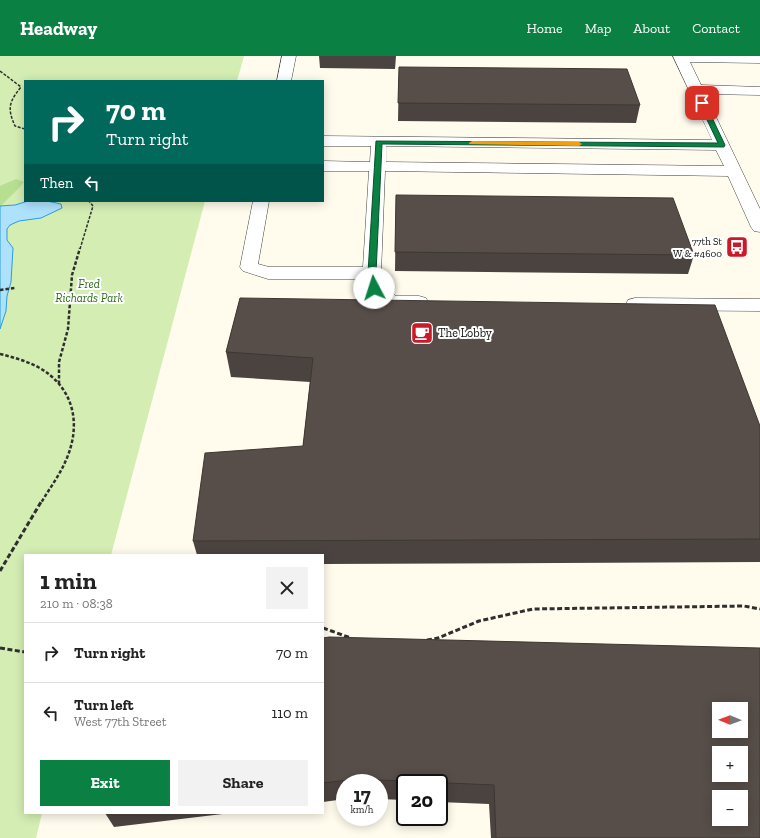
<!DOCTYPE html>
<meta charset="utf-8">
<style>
:root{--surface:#fff;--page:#f2f2f2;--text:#222;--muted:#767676;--line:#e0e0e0;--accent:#0b8043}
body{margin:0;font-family:"Zilla Slab",serif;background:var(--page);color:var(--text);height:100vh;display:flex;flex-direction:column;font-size:15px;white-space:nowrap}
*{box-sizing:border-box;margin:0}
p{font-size:13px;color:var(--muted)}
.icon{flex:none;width:22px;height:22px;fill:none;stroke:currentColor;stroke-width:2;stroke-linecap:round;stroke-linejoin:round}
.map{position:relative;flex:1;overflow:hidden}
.drawer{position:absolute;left:24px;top:498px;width:300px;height:260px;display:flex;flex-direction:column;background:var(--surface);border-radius:0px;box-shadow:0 2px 10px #0003}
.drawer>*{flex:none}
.guide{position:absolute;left:24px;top:24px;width:300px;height:122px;border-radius:0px;box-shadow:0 2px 10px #0003;background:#00695c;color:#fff;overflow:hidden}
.needle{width:26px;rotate:271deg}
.tools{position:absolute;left:712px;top:646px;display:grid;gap:8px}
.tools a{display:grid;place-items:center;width:36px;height:36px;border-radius:0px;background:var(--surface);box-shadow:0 2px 10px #0003;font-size:20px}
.speed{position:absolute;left:336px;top:718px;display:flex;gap:8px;font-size:20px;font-weight:700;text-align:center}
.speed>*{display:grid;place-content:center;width:52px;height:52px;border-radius:50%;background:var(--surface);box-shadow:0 2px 10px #0003;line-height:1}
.speed small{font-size:10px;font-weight:400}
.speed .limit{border:2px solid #111;border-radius:6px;background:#fff;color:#111}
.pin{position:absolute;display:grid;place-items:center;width:34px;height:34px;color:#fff;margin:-17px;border-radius:8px;box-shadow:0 2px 6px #0006}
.me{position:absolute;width:44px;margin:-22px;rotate:355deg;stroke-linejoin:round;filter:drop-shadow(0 0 3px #0008)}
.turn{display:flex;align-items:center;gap:14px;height:84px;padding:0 16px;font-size:18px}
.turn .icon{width:52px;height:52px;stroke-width:2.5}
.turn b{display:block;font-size:28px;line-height:34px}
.then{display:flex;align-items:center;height:38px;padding:0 16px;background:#0003;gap:8px;font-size:15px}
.round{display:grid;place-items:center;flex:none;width:42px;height:42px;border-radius:0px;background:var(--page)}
.summary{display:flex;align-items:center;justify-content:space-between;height:68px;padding:0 16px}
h1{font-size:24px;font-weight:700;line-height:30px}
.button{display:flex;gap:8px;margin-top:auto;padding:8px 16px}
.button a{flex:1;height:46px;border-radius:0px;background:var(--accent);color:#fff;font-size:16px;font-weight:700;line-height:46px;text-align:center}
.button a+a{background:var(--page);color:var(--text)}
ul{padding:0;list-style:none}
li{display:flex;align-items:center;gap:12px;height:60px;padding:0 16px;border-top:1px solid var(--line)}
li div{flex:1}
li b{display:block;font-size:15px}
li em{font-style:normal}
header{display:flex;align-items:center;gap:24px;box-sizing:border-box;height:56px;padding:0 20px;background:var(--accent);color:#fff}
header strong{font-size:19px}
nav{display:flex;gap:22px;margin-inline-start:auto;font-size:14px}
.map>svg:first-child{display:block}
.green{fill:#d4edb3}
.forest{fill:#b7df91}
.water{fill:#ade1fc;stroke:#2d9bd9}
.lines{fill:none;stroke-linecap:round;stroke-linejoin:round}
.minor-casing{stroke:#404040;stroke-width:1}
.path-far2{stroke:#2f2f2f;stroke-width:1.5;stroke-dasharray:3 1.5;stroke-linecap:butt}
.path-far1{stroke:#2f2f2f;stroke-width:2.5;stroke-dasharray:3.5 2;stroke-linecap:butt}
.path{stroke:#2f2f2f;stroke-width:3;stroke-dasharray:5 2.5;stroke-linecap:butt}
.minor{fill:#fff;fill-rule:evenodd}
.wall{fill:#4b433f}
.building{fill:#574e49;stroke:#3d3733;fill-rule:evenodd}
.route{fill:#0b8043;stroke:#07532c}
.slow{fill:#f59e0b}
.labels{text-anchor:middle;stroke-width:4;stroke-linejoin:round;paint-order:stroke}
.far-poi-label{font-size:10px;fill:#0d0d0d;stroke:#fff;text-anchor:end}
.park-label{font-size:12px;font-style:italic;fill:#2c6b18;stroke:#fff}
.poi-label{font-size:12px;fill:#0d0d0d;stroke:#fff;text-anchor:start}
</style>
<header>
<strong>Headway</strong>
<nav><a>Home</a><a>Map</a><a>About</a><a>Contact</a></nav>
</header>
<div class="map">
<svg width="760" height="782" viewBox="0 0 760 782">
<rect width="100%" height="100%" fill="#fffbed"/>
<path class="green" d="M 0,0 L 244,0 L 237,25 L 25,25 L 25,145 L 205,145 L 111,499 L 25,499 L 25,757 L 42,757 L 36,782 L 0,782 Z"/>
<path class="forest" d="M 16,123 L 24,126 C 17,135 8,142 0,151 L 0,130 Z"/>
<path class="water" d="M 28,145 L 47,145 L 61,148 L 62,152 L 41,162 L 19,165 L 10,169 L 7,173 L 7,184 L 13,192 L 11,226 L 7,240 L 6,255 L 0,273 L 0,150 L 15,149 Z"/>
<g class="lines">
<g class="minor-casing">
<path id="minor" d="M 282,0 L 296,0 L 291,25 L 277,25 Z
M 673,0 L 760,0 L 760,7 L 690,6 L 701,29 L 760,31 L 760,39 L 705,38 L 760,153 L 760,176 L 754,175 L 751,171 L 728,120 L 385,115 L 381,217 L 383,230 L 396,240 L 419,240 L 426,242 L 428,246 L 426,250 L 419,252 L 392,252 L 385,250 L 367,236 L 365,232 L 364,223 L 268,223 L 243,215 L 240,211 L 253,145 L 269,145 L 258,208 L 269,211 L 363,211 L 369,115 L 323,115 L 323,105 L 370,106 L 371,90 L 323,90 L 323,80 L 712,84 ZM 386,90 L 716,94 L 724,110 L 386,106 Z
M 635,242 L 760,243 L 760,255 L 635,254 L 628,252 L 626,248 L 628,244 Z"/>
</g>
<path class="path-far2" d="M 0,15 L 21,31 C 9,46 7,52 15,70 L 25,73
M 80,193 L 93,150 L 89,145"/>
<path class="path-far1" d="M 0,234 L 15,232
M 0,298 C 13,301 26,305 38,311 C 74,331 82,368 66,404 C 60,419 49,433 41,447
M 59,328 L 59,306 L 68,273 L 72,219 L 80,192"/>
<path class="path" d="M 0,515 L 41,446
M 323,572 L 351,582
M 427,584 L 438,582 L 479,565 L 533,553 L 744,550 L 760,553
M 0,592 L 25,596"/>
<use href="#minor" class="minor"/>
</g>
<path class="wall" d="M 319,0 L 396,0 L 395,13 L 320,12 Z
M 399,11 L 640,49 L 636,67 L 398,65 Z
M 396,139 L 694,199 L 688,218 L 395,215 Z
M 240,242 L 760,370 L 760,506 L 323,508 L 323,499 L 197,499 L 193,485 L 303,390 L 310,326 L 231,321 L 226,296 Z
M 323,582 L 760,782 L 491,782 L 489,748 L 439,746 L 439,727 L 405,727 L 405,744 L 379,743 L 379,727 L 345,727 L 345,743 L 323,746 Z
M 105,757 L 231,757 L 114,771 Z"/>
<path class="building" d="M 399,11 L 627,13 L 640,49 L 398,47 Z
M 396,139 L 673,142 L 694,199 L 395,196 Z
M 240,242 L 715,249 L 760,370 L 760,483 L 193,485 L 205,397 L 303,390 L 313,302 L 226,296 Z
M 329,581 L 760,592 L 760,782 L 496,782 L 494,729 L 356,723 L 323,727 L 323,582 ZM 719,653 L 741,653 L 741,675 L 719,675 ZM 719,697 L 741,697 L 741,719 L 719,719 ZM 719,741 L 741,741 L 741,763 L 719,763 Z"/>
<path class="route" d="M 702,45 L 705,47 L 725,89 L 724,91 L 382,88 L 376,217 L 378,232 L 374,235 L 370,232 L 368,217 L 376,85 L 718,87 L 699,47 Z"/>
<path class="slow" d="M 472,85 L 579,86 L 582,88 L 579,90 L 469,88 L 469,87 Z"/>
<defs>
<g id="bus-square" transform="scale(1.15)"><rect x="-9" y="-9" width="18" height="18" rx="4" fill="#ca1928" stroke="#fff"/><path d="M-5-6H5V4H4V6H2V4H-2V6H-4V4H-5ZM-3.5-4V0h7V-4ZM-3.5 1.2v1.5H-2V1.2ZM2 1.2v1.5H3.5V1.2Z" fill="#fff"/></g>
<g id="cafe-square" transform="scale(1.15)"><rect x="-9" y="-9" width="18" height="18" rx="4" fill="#ca1928" stroke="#fff"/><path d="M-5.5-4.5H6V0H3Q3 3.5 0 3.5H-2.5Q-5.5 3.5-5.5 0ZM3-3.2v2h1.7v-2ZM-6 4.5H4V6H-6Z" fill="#fff"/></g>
</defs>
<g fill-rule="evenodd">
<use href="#bus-square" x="737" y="191"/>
<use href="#cafe-square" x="422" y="277"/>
</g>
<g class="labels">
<g class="far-poi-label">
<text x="722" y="189">77th St<tspan x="722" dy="12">W &amp; #4600</tspan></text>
</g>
<g class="park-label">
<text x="89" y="232">Fred<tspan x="89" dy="14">Richards Park</tspan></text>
</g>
<g class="poi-label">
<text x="438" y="281">The Lobby</text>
</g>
</g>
</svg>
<div class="tools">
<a><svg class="needle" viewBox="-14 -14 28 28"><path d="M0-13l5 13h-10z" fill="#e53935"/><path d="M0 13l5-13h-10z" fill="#767676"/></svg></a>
<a>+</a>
<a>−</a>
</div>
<div class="speed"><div>17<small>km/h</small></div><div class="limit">20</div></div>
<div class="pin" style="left:702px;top:47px;background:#d93025"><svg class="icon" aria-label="arrive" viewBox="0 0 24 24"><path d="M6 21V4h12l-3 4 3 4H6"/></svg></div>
<svg class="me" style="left:374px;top:232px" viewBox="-20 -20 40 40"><circle r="19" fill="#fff"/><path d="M0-13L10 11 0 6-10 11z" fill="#0b8043"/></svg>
<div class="guide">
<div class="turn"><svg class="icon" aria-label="right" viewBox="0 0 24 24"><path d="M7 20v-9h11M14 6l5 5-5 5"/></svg><div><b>70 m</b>Turn right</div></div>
<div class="then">Then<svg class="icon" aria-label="left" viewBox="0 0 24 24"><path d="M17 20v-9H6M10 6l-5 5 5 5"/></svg></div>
</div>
<section class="drawer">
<div class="summary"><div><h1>1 min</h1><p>210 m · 08:38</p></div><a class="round"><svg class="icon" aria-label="close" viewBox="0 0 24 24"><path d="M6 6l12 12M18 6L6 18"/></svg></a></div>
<ul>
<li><svg class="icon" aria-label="right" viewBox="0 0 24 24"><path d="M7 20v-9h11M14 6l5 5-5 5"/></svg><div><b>Turn right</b></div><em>70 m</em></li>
<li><svg class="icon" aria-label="left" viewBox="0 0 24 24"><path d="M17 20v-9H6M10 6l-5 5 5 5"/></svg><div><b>Turn left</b><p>West 77th Street</p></div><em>110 m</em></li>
</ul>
<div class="button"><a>Exit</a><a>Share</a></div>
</section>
</div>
